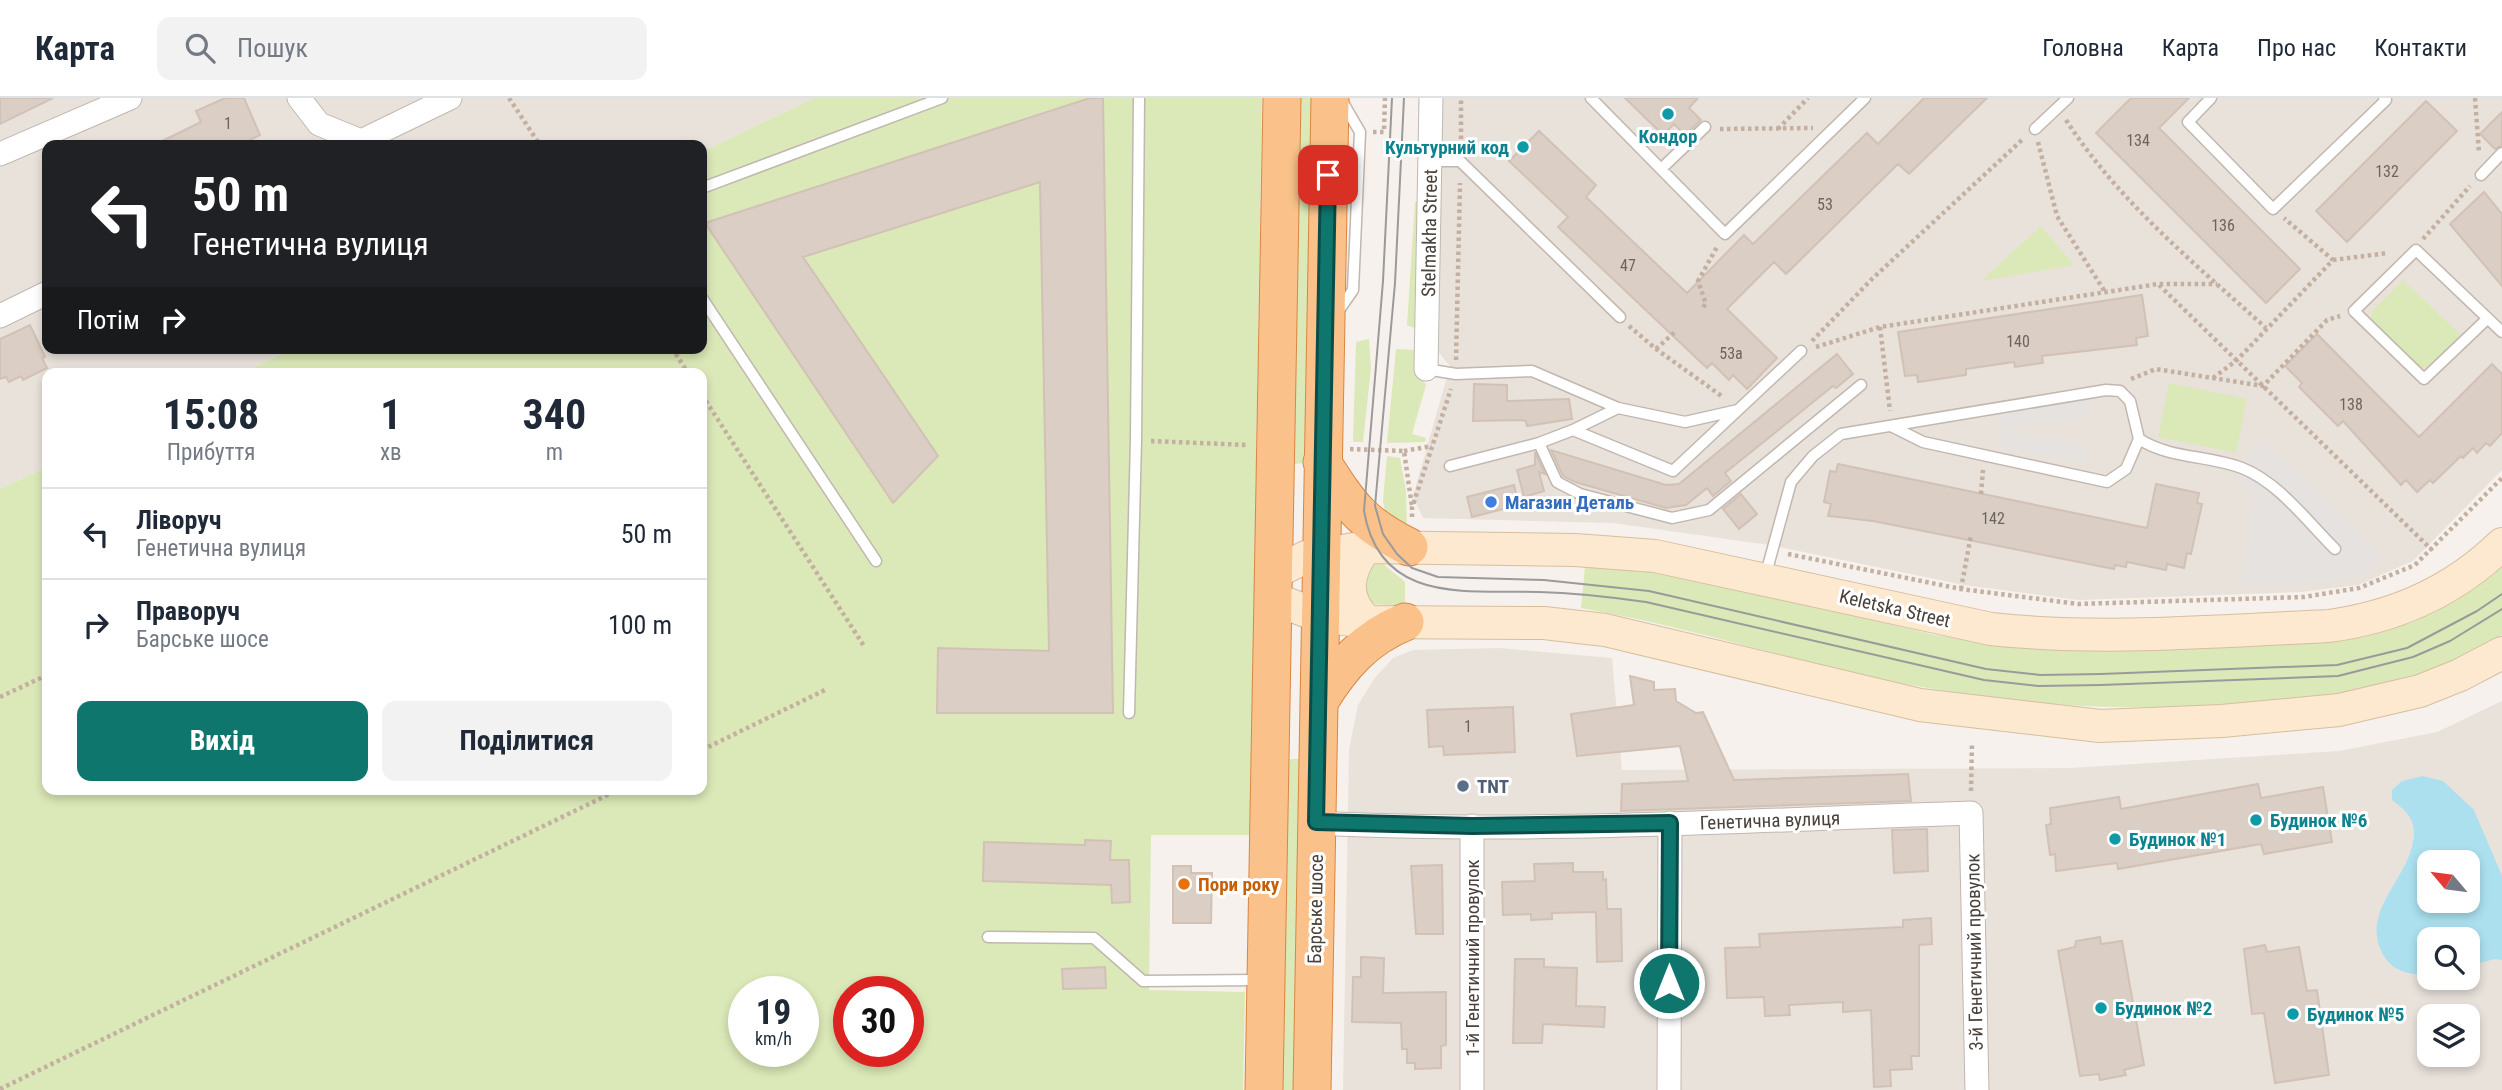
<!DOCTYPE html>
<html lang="uk">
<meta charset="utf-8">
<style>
:root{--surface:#fff;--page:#f2f2f3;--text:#1f2937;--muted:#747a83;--line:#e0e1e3;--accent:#0f766e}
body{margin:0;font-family:"Roboto Condensed",sans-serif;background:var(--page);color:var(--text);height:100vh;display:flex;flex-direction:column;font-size:26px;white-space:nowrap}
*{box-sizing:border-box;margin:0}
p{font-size:23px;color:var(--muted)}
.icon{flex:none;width:38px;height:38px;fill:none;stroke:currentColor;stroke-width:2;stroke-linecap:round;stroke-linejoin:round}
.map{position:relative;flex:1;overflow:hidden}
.panel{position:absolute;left:42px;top:270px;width:665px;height:427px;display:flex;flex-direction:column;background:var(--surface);border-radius:14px;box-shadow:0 4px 10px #0003}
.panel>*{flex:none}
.banner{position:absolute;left:42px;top:42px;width:665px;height:214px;border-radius:14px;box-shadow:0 4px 10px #0003;background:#202124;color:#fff;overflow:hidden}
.needle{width:46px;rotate:299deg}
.buttons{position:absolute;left:2417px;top:752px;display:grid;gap:14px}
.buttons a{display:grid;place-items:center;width:63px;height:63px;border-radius:14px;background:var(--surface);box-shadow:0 4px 10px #0003;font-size:35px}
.speed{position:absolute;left:728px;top:878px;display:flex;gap:14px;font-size:35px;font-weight:700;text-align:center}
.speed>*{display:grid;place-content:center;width:91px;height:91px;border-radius:50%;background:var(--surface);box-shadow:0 4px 10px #0003;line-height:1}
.speed small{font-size:18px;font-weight:400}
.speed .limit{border:10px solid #d22;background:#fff;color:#111}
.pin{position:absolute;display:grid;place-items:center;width:60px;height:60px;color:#fff;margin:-30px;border-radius:14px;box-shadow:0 4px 10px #0006}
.me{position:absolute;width:77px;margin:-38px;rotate:0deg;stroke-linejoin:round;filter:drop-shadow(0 0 5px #0008)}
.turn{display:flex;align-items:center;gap:24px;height:147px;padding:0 35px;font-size:32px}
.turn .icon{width:91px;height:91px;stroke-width:2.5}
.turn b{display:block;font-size:49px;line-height:60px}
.then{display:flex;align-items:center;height:66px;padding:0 35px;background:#0003;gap:14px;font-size:26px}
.eta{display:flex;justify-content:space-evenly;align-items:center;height:119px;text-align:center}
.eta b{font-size:42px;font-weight:700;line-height:49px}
.action{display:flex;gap:14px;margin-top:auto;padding:14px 35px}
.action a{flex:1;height:80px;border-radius:14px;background:var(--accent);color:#fff;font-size:28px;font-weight:700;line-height:80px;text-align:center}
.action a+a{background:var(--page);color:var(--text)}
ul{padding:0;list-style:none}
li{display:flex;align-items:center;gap:21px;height:91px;padding:0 35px;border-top:2px solid var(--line)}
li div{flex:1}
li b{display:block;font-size:26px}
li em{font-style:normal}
header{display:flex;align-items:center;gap:42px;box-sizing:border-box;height:98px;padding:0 35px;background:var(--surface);border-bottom:2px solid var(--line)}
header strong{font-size:33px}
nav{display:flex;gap:38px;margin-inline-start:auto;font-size:24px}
.search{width:490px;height:63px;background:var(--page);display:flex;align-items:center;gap:18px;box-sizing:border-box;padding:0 24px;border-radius:14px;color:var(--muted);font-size:26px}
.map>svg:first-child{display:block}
.residential{fill:#e9e2db;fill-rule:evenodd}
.green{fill:#dbe8b7;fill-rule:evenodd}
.parking{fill:#e5e2e0}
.water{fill:#ace0ef;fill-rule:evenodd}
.building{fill:#dacec5;stroke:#d2c1b5;stroke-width:2}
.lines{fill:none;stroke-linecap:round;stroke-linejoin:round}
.service-casing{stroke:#c1b7af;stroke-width:13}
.minor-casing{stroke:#c1b7af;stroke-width:25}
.secondary-casing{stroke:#d7bea0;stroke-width:34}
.trunk-casing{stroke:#da8542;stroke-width:39}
.path{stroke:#c3b0a0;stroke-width:4.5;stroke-dasharray:3.5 3.5;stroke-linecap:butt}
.service{stroke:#fff;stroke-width:10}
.minor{stroke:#fff;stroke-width:23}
.secondary{stroke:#fde9cf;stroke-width:32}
.trunk{stroke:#fac28a;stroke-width:37}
.tram{stroke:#9a9a9a;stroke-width:2}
.route-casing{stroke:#0a4d48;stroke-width:18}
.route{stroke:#0f766e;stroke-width:12}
.culture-dot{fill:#0f9aa8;stroke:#fff;stroke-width:2.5}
.shop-dot{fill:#3f7fe0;stroke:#fff;stroke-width:2.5}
.service-dot{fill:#5c6f8a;stroke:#fff;stroke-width:2.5}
.food-dot{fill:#e8710a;stroke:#fff;stroke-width:2.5}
.labels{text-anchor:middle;stroke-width:6;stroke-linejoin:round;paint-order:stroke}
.number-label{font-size:16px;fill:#6e645d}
.culture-label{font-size:19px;font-weight:bold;fill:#0d838f;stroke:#fff;text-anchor:start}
.street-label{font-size:19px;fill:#4a413a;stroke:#fff}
.shop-label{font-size:19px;font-weight:bold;fill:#366cbe;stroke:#fff;text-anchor:start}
.service-label{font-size:19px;font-weight:bold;fill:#4e5e75;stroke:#fff;text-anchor:start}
.food-label{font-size:19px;font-weight:bold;fill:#c56008;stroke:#fff;text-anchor:start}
</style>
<header>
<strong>Карта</strong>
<div class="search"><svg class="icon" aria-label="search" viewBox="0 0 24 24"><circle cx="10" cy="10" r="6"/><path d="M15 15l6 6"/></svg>Пошук</div>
<nav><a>Головна</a><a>Карта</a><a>Про нас</a><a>Контакти</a></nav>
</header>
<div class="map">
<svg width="2502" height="992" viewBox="0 0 2502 992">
<rect width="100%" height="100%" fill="#f6f1ec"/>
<path class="residential" d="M 0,0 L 814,0 L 702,54 L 702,47 L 47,47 L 47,250 L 294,250 L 243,275 L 47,275 L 47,369 L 0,391 Z
M 1440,0 L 2502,0 L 2502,372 L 2413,463 L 2358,487 L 2302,494 L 2078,502 L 1964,487 L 1769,447 L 1613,425 L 1423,420 L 1413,398 L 1450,268 L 1439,255 Z
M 1499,550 L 1612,560 L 1622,672 L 2071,670 L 2339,653 L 2437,634 L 2502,603 L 2502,992 L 1343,992 L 1349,652 L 1358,607 L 1374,581 L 1393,560 L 1413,552 ZM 2429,765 L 2468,765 L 2468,803 L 2429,803 ZM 2429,842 L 2468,842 L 2468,880 L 2429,880 ZM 2429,919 L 2468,919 L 2468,957 L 2429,957 Z"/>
<path class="green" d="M 814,0 L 1262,0 L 1250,737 L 1151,737 L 1149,892 L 1245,894 L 1243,992 L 0,992 L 0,391 L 47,369 L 47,691 L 702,691 L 702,275 L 243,275 L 294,250 L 702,250 L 702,54 ZM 744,894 L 803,894 L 803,954 L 744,954 ZM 849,894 L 908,894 L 908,954 L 849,954 Z
M 1297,0 L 1316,0 L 1308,358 L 1304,365 L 1295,366 L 1288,358 Z
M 1415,104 L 1418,104 L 1417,231 L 1407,227 Z
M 2041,128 L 2074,167 L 1981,183 Z
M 2403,182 L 2462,238 C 2450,249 2435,272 2418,270 L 2373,227 L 2370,219 L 2374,211 Z
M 1369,241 L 1371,270 L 1363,344 L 1353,344 L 1356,244 Z
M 1396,251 L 1416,252 L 1416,271 L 1426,287 L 1412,336 L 1426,340 L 1425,344 L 1387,345 Z
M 2169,285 L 2247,301 L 2236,355 L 2158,339 Z
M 1387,358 L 1400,360 L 1406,393 L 1407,433 L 1387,423 L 1383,403 Z
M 1382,465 L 1405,484 L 1405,508 L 1370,506 L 1357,484 L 1370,466 Z
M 2502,467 L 2502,537 C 2474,551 2446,567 2416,578 C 2372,593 2326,597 2281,602 C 2160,615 2041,611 1922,589 C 1807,568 1697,530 1581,510 L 1585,468 L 1651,474 L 1760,495 L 1935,537 L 2038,551 L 2329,543 C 2392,534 2455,512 2502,467 Z
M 1318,660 L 1312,992 L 1264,992 L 1269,662 Z"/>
<path class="parking" d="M 2088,302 L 2090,318 L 1999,332 L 1997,315 Z
M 2002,333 L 2086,347 L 2083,364 L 1999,350 Z
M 2261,342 L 2324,397 L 2382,460 L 2360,476 L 2302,487 L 2239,487 L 2253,408 L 2249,393 L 2235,380 Z"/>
<path class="water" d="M 2422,678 L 2443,683 L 2474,712 L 2502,778 L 2502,862 L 2495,861 L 2468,868 L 2468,842 L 2429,842 L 2429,876 C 2413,878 2395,874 2386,861 C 2355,814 2411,782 2414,737 C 2415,720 2404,711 2392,702 L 2392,692 L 2402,683 ZM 2429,765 L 2468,765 L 2468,803 L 2429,803 Z"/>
<path class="building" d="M 0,0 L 53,0 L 0,26 Z
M 225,0 L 244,0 L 260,37 L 248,43 L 250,47 L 154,47 L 201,24 L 196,13 Z
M 1090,0 L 1103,0 L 1113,615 L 937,615 L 938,550 L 1049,553 L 1040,84 L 803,159 L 938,358 L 893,405 L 705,125 Z
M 1625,0 L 1698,0 L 1689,10 L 1701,22 L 1685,37 L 1674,26 L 1663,37 Z
M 1924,0 L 1987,0 L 1909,76 L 1898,66 L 1786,176 L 1774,164 L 1727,211 L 1777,260 L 1747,291 L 1733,277 L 1729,282 L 1712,265 L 1707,270 L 1558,129 L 1568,119 L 1509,63 L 1539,33 L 1596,87 L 1586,99 L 1687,195 L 1744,137 L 1753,146 L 1867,35 L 1878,46 Z
M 2131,0 L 2189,0 L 2159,30 L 2300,171 L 2266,205 L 2096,35 Z
M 2426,3 L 2457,33 L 2347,144 L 2316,113 Z
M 2502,14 L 2502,47 L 2495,51 L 2480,36 Z
M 2484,94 L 2502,116 L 2502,188 L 2450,126 Z
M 2142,197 L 2148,238 L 2136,240 L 2137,247 L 2042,258 L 2043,265 L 2015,269 L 2014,264 L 1966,271 L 1966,277 L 1918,284 L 1917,277 L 1905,278 L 1898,234 Z
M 30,227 L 45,259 L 42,260 L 47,270 L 23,282 L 21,278 L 9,284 L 6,279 L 0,281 L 0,241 Z
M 2317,236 L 2419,339 L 2492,266 L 2502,276 L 2502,335 L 2490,348 L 2486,345 L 2477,355 L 2473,350 L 2463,360 L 2461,358 L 2433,385 L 2430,382 L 2417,394 L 2406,382 L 2401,387 L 2343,323 L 2338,328 L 2299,289 L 2302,285 L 2285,268 Z
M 1837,256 L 1853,276 L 1836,290 L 1833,288 L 1725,375 L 1731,383 L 1713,398 L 1707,390 L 1686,407 L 1666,410 L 1575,384 L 1563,378 L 1551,352 L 1666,387 L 1679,386 Z
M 1474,286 L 1507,287 L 1507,303 L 1569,301 L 1572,321 L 1527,328 L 1526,323 L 1521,322 L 1473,323 Z
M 1535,354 L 1545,376 L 1539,374 L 1544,393 L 1524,399 L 1517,372 L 1535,367 Z
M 1838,366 L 2147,430 L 2156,386 L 2199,395 L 2197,405 L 2202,406 L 2191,456 L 2187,455 L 2184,470 L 2167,466 L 2166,472 L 2127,464 L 2126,469 L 2115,467 L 2114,471 L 1873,423 L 1828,418 L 1831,406 L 1824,404 L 1830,373 L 1836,374 Z
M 1514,387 L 1519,407 L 1472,419 L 1467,399 Z
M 1741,396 L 1757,416 L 1739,431 L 1723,411 Z
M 1630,578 L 1654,584 L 1654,592 L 1675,591 L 1676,603 L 1696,615 L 1703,614 L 1734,682 L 1908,676 L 1911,703 L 1621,713 L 1622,686 L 1688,683 L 1680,648 L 1577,658 L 1571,616 L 1634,607 Z
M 1513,609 L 1515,654 L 1444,657 L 1443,648 L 1429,649 L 1427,612 Z
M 2258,686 L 2261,700 L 2323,689 L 2332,744 L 2264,756 L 2261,746 L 2118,771 L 2117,765 L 2056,773 L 2055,756 L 2050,757 L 2046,727 L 2051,726 L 2050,710 L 2119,699 L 2121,711 Z
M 1927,731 L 1928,773 L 1894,775 L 1892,732 Z
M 1085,742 L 1111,743 L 1110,762 L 1129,762 L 1130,804 L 1112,805 L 1111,787 L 983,783 L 984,744 L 1085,747 Z
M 1573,765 L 1573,774 L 1603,774 L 1603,782 L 1606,781 L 1607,811 L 1621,811 L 1622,863 L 1597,864 L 1596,814 L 1552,815 L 1552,821 L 1531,822 L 1531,816 L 1503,817 L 1502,784 L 1535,783 L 1534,766 Z
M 1442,767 L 1443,836 L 1416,836 L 1411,768 Z
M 1173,768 L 1191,768 L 1191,775 L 1212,775 L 1211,825 L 1173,825 Z
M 1931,820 L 1932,846 L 1919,847 L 1919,958 L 1911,958 L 1912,971 L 1890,972 L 1891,988 L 1874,989 L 1871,912 L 1843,914 L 1843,904 L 1789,907 L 1790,917 L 1765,918 L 1764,899 L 1727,900 L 1725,850 L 1760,849 L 1759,836 L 1903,829 L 1903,822 Z
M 2100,839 L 2101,846 L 2122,843 L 2144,967 L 2124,972 L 2126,977 L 2100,982 L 2099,976 L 2080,978 L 2058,853 L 2075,849 L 2076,843 Z
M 2265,847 L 2267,854 L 2299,849 L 2307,893 L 2317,892 L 2329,977 L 2275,985 L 2264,915 L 2252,916 L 2244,851 Z
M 1361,859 L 1384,860 L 1383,895 L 1446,894 L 1446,947 L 1441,948 L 1441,970 L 1415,971 L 1415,965 L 1407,965 L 1407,951 L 1402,951 L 1401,925 L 1352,924 L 1353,879 L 1361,879 Z
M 1515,861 L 1544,861 L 1544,869 L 1577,870 L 1576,908 L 1605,909 L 1604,929 L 1543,926 L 1542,945 L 1513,945 Z
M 1105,869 L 1106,890 L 1063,891 L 1062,871 Z"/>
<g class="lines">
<g class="service-casing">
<path id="service" d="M 1591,0 L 1725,136 L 1865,0
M 2211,0 L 2188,24 L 2273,111 L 2386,2 L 2384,0
M 2035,31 L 2068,0
M 1430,63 L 1460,63 L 1620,219
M 1661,71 L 1705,29
M 2481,77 L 2502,55
M 702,90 L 942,0
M 702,200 L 876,463
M 1337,215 L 1353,192 L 1360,34 L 1342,3
M 2487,221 L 2424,281 L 2354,213 L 2416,152 L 2502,234
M 1801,253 L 1673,373 L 1573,332 L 1539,345 L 1557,384 L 1580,396 L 1672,420 L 1709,412 L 1861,287
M 1426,271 L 1456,276 L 1532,273 L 1618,310 L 1685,324 L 1738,312
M 1891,328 L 1923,344 L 2107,384 L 2126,371 L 2139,341
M 1573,332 L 1618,310
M 1450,368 L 1539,345
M 1765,479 L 1791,384 L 1813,358 L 1841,336 L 2106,292 L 2120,293 L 2130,303 L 2139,341 C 2170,361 2208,357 2242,370 C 2278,384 2307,423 2335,451
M 1129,615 L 1136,342 L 1139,0
M 988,839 L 1094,840 L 1143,883 L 1260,882"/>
</g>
<g class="minor-casing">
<path id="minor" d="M 299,0 L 319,26 L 361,43
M 353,47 L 450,0
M 0,56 L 130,0
M 0,218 L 47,195
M 1426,271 L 1431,0
M 1316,725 C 1534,736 1753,722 1971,715 L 1977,992
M 1472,728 L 1472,992
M 1669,992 L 1670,725"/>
</g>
<g class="secondary-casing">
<path id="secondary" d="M 1366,449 C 1346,475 1342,501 1368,524
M 1272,476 L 1306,459 L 1366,449 L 1575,452 L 1655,458 L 1991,531 C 2102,543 2217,533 2329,528 C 2396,519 2454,493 2502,446
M 1272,500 L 1319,518 L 1368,524 L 1544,525 L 1605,532 L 1920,607 L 2100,628 L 2222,623 L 2339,612 L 2420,593 L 2460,577 L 2502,555"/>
</g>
<g class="trunk-casing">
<path id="trunk" d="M 1322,364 C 1351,409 1361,425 1409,449
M 1319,604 C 1341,568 1365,540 1405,524
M 1264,992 L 1282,0
M 1312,992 L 1330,0"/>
</g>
<path class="path" d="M 509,0 L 540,47
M 2475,0 L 2479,55
M 2066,22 C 2119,104 2194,165 2266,230
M 1720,31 L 1813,30
M 1778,31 L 1808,0
M 1373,34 L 1384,34 L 1385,0
M 2038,44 L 2057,118 L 2105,194
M 1461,48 L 1461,0
M 2423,141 L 2470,88
M 2333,162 L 2388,155
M 2159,187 L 2432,452
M 1703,209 L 1706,206 L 1698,183 L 1717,149
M 1629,228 L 1656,251 L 1723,299
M 1880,229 L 1890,313
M 1812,243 L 1872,181 L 2023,41
M 1816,249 L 1880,229 L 2158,186 L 2217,186
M 672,250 L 688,275
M 1656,251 L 1676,233
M 1456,262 L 1460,85
M 2213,280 L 2237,262 L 2333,162 L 2284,120
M 2131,281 L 2156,271 L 2263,288 L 2327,222 L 2340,218
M 702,297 L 864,548
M 1151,343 L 1247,347
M 1350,351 L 1404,353 L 1412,409
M 1404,353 L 1432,348
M 1981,396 L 1983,372
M 1412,419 L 1412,410 L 1451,291
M 1788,456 L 1961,491 L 2078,506 L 2304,499 L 2359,490 L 2415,467 L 2502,380
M 1961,491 L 1971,437
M 0,599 L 47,577
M 702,652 L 827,591
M 1971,693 L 1972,644
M 0,991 L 620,691"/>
<use href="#service" class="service"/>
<use href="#minor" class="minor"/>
<use href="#secondary" class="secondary"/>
<use href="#trunk" class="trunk"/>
<path class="tram" d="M 1392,0 L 1383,183 L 1364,413 C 1380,507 1467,492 1539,494 C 1575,495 1610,499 1646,504 L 1984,582 L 2038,588 L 2101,587 L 2338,578 L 2413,559 L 2450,543 L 2502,511
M 1404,0 L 1395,185 L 1375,408 L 1383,436 L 1397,456 L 1412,470 L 1438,479 L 1544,482 L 1649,493 L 1986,571 L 2040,577 L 2101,576 L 2337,567 L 2407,550 L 2477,513 L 2502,496"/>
</g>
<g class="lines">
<g class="route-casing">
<path id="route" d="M 1328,77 L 1316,724 L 1472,728 L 1670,725 L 1669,885"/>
</g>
<use href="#route" class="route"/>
</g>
<g class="culture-dot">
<circle cx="1668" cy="16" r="7"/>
<circle cx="1523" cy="49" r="7"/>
<circle cx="2256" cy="722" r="7"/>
<circle cx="2115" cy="741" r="7"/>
<circle cx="2101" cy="910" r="7"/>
<circle cx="2293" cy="916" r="7"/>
</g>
<circle class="shop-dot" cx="1491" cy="404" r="7"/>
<circle class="service-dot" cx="1463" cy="688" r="7"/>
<circle class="food-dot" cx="1184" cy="786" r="7"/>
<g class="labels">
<g class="number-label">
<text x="228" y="31">1</text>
<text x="2138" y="48">134</text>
<text x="2387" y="79">132</text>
<text x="1825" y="112">53</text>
<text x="2223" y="133">136</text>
<text x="1628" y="173">47</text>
<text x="2018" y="249">140</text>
<text x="1731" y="261">53а</text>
<text x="2351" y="312">138</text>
<text x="1993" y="426">142</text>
<text x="1468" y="634">1</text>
</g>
<g class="culture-label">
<text x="1668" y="45" text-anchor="middle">Кондор</text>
<text x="1509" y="56" text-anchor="end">Культурний код</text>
<text x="2270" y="729">Будинок №6</text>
<text x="2129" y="748">Будинок №1</text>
<text x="2115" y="917">Будинок №2</text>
<text x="2307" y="923">Будинок №5</text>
</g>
<g class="street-label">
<text transform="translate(1429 135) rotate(-89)" y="7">Stelmakha Street</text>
<text transform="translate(1895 510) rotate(13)" y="7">Keletska Street</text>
<text transform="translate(1770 722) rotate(-2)" y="7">Генетична вулиця</text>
<text transform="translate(1315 811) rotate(-89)" y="7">Барське шосе</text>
<text transform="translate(1974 854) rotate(-91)" y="7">3-й Генетичний провулок</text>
<text transform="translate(1472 860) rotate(-90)" y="7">1-й Генетичний провулок</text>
</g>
<g class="shop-label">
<text x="1505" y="411">Магазин Деталь</text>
</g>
<g class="service-label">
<text x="1477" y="695">TNT</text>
</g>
<g class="food-label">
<text x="1198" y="793">Пори року</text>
</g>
</g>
</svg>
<div class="buttons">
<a><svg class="needle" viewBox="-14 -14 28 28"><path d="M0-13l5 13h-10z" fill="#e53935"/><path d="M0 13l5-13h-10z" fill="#747a83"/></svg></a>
<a><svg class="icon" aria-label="search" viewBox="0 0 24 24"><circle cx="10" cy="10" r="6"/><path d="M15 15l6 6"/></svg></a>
<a><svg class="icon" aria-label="layers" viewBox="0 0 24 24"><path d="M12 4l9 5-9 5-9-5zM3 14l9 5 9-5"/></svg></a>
</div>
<div class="speed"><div>19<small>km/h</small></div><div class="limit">30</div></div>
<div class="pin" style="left:1328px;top:77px;background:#d93025"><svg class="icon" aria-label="arrive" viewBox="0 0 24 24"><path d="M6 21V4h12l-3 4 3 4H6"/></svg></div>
<svg class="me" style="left:1669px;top:885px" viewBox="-20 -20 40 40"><circle r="17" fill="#0f766e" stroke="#fff" stroke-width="3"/><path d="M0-11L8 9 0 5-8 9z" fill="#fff"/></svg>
<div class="banner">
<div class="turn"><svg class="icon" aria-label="left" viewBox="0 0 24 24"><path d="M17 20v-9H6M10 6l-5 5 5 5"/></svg><div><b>50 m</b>Генетична вулиця</div></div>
<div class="then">Потім<svg class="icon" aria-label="right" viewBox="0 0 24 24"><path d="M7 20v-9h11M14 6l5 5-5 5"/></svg></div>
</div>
<section class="panel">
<div class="eta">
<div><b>15:08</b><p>Прибуття</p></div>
<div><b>1</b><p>хв</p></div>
<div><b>340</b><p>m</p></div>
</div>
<ul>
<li><svg class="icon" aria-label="left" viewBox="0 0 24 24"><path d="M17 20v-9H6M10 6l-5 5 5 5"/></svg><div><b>Ліворуч</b><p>Генетична вулиця</p></div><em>50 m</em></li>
<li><svg class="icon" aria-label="right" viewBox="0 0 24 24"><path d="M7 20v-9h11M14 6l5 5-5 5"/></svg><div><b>Праворуч</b><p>Барське шосе</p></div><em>100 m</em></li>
</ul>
<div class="action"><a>Вихід</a><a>Поділитися</a></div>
</section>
</div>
